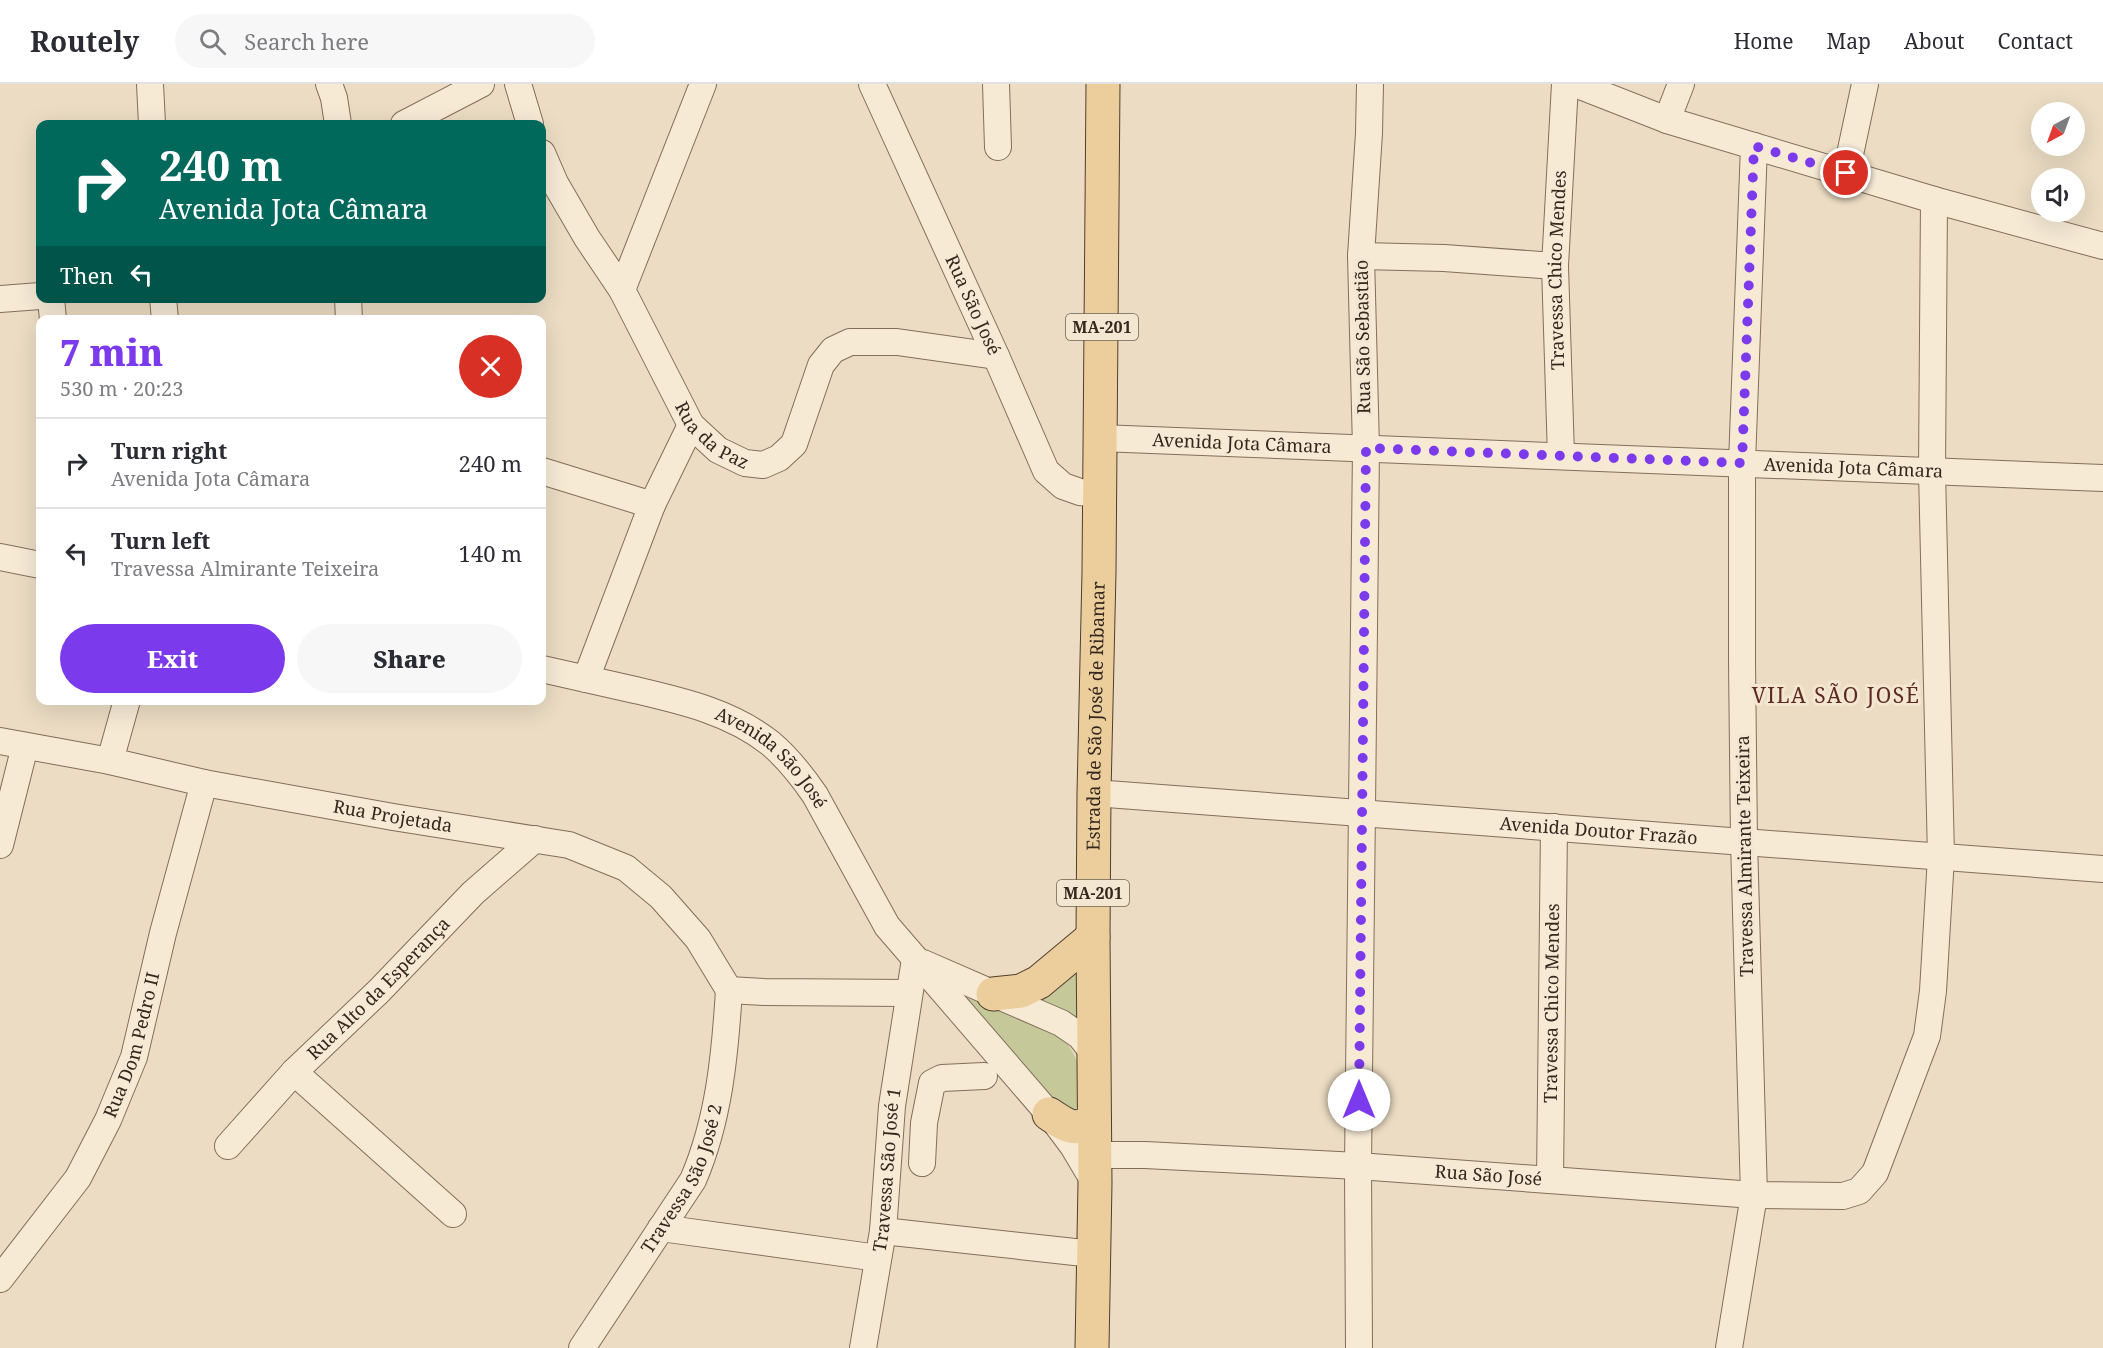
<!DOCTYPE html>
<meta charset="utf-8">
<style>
:root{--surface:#fff;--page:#f7f7f7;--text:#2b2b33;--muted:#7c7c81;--line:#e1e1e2;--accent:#7c3aed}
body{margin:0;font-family:"Noto Serif",serif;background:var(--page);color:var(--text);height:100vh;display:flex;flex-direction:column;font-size:22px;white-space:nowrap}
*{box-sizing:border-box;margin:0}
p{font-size:20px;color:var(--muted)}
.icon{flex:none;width:33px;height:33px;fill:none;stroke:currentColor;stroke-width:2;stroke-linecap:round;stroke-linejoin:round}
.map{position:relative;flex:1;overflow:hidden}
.panel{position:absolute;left:36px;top:231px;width:510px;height:390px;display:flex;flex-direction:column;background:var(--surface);border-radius:12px;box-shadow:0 6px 24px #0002}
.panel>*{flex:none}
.top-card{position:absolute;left:36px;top:36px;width:510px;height:183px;border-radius:12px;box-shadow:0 6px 24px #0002;background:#00695c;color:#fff;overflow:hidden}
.needle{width:39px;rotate:221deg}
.fabs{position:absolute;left:2031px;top:18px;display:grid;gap:12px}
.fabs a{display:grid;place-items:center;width:54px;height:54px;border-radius:50%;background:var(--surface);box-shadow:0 6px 24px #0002;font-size:30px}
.pin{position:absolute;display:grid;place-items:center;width:51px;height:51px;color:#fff;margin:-26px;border:3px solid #fff;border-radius:50%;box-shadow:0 2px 6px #0007}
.me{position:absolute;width:66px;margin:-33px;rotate:0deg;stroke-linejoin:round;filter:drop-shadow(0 0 4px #0008)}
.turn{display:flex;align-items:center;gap:21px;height:126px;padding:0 24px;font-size:27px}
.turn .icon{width:78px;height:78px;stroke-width:2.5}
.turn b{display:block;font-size:42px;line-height:51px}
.then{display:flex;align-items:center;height:57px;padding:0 24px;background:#0003;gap:12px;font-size:22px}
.round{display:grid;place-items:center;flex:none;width:63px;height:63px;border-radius:32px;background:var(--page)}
.head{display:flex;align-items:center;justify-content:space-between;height:102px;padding:0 24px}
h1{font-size:36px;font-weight:800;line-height:45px;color:var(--accent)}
.action{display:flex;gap:12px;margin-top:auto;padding:12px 24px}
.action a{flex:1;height:69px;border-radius:36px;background:var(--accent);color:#fff;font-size:24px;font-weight:800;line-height:69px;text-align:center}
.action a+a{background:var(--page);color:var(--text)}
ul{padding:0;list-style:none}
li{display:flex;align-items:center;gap:18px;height:90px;padding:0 24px;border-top:2px solid var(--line)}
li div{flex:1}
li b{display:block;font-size:22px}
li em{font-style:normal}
header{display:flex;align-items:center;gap:36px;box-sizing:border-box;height:84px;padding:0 30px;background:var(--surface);border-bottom:2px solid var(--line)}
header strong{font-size:28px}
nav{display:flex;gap:33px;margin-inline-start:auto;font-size:21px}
.search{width:420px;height:54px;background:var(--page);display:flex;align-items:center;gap:15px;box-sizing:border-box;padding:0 21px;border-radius:33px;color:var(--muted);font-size:22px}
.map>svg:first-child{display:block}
.green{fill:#c5c898}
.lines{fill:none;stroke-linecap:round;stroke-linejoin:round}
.minor-casing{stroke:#836e5b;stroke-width:28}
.major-casing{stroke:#513d2f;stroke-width:35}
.minor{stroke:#f6ead5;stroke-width:26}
.major{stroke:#ecce9d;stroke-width:33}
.route{stroke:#7c3aed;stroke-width:10;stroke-dasharray:0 18}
.labels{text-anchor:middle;stroke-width:6;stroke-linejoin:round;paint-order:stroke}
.shield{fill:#f3e7d2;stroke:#6d6154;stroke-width:1.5}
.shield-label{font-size:16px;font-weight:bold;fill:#34271e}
.street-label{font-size:18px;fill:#34271e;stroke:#f3e7d2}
.quarter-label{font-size:21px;letter-spacing:1.5px;fill:#5e2921;stroke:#f3e7d2}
</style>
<header>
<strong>Routely</strong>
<div class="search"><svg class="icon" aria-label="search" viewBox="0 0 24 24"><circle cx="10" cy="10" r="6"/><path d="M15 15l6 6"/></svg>Search here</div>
<nav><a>Home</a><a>Map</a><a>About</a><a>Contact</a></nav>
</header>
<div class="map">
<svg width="2103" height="1264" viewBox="0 0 2103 1264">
<rect width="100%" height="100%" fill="#ebdcc3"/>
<path class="green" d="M 1080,876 L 1081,937 L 1025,914 Z
M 957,904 L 1061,951 C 1083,980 1081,987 1079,1022 L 1075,1025 L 1061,1026 Z"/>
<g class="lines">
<g class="minor-casing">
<g id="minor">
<path d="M 150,0 L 152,40"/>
<path d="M 329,0 L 334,14 L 338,40"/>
<path d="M 518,0 L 530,40"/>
<path id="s1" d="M 872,0 L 996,272 L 1046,387 L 1063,402 L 1080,408 L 1099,410"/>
<path d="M 996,0 L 998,63"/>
<path d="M 1575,0 L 1667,36 L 1934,116 L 2103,162"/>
<path d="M 1667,36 L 1681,0"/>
<path d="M 404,40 L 481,0"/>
<path id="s2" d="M 542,69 L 555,99 L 587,154 L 622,206 L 691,341 L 718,366 L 745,379 L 763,381 L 779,374 L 794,360 L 821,281 L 833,266 L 850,258 L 897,258 L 996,272"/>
<path d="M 1846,89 L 1865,0"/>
<path d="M 1361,172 L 1444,174 L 1555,182"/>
<path d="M 622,206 L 703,0"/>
<path d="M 51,214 L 53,236"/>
<path d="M 163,214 L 165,236"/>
<path d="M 348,214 L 349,236"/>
<path d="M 0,215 L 40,212"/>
<path id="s3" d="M 1100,354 L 2103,394"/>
<path id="s4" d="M 1561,372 L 1555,182 L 1565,0"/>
<path d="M 542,387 L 652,421 L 691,341"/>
<path d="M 0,473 L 40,481"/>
<path id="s5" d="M 542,585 C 573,592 604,599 635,606 C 682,617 731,628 770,659 C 788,674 802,692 815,711 L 887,842 L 1049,1030 L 1073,1062 L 1095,1099"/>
<path d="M 586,595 L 652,421"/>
<path id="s6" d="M 0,657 L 110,677 L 204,699 L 393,733 L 569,761 L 626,784 L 661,813 L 698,855 L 729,906"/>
<path d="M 110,677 L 127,616"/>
<path id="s7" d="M 1094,709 L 2103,785"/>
<path d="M 0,761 L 25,662"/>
<path d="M 923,879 L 1061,939 L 1080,952 L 1095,971"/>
<path d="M 729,906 L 764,908 L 909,909"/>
<path d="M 294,988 L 453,1130"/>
<path id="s8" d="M 228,1062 L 294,988 L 379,907 L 473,809 L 535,755"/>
<path id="s9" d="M 1095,1071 L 1145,1071 L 1358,1082 L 1754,1111 L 1843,1112 L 1859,1107 L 1875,1089 L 1927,952 L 1933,907 L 1941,773 L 1932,387 L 1934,116"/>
<path d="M 922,1079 L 924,1039 L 932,999 L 942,994 L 984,992"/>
<path id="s10" d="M 1550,1096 L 1554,743"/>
<path d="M 661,1144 L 878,1174"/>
<path d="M 883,1147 L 1093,1170"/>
<path id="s11" d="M 0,1195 L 78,1094 L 108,1036 L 134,973 L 163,849 L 204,699"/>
<path id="s12" d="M 582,1264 L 693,1096 C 719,1036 725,971 729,906"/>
<path id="s13" d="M 863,1264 L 883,1147 L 892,1022 L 915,875"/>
<path d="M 1359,1264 L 1358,1082 L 1366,364 L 1361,172 L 1369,49 L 1370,0"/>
<path d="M 1729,1264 L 1754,1111 L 1744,757 L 1742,577 L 1742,379 L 1754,62"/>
</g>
</g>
<g class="major-casing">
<g id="major">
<path d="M 993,910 L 1021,907 L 1039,898 L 1093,853"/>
<path d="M 1049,1030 C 1067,1042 1075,1049 1094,1035"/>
<path id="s14" d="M 1092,1264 L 1095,1099 L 1093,853 L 1094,709 L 1099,488 L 1103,0"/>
</g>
</g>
<use href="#minor" class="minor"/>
<use href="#major" class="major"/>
</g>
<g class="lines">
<path class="route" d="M 1359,1016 L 1366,364 L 1742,379 L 1754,62 L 1846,89"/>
</g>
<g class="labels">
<g class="shield">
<rect x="1066" y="230" width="72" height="26" rx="4.5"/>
<rect x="1057" y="796" width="72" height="26" rx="4.5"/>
</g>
<g class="shield-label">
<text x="1102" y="249">MA-201</text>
<text x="1093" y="815">MA-201</text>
</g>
<g class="street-label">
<text dy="6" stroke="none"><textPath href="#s4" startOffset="186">Travessa Chico Mendes</textPath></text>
<text dy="6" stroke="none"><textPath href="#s1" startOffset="243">Rua São José</textPath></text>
<text transform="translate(1363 253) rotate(-91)" y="6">Rua São Sebastião</text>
<text dy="6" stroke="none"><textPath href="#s2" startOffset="333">Rua da Paz</textPath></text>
<text dy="6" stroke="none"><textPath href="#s3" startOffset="142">Avenida Jota Câmara</textPath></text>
<text dy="6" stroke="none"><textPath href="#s3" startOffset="754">Avenida Jota Câmara</textPath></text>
<text dy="6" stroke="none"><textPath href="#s14" startOffset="632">Estrada de São José de Ribamar</textPath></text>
<text dy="6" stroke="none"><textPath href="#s5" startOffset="252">Avenida São José</textPath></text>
<text dy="6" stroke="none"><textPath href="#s6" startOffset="400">Rua Projetada</textPath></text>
<text dy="6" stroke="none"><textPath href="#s7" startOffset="506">Avenida Doutor Frazão</textPath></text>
<text transform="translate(1745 772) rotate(-91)" y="6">Travessa Almirante Teixeira</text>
<text dy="6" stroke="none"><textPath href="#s8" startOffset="218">Rua Alto da Esperança</textPath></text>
<text dy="6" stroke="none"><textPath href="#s10" startOffset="177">Travessa Chico Mendes</textPath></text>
<text dy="6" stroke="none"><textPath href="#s11" startOffset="272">Rua Dom Pedro II</textPath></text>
<text dy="6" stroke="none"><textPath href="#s13" startOffset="180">Travessa São José 1</textPath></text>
<text dy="6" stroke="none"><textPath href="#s9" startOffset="394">Rua São José</textPath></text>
<text dy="6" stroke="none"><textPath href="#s12" startOffset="198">Travessa São José 2</textPath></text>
</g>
<g class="quarter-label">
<text x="1836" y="619">VILA SÃO JOSÉ</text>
</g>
</g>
</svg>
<div class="fabs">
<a><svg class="needle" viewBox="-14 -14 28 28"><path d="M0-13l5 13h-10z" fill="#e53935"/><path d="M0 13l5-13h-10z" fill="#7c7c81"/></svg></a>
<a><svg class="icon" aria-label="sound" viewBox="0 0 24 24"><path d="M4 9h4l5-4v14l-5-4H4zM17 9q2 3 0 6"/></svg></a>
</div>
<div class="pin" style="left:1846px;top:89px;background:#d93025"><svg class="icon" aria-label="arrive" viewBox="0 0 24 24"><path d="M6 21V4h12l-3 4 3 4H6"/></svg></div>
<svg class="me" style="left:1359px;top:1016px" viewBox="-20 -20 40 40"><circle r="19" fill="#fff"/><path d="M0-13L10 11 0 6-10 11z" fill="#7c3aed"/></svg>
<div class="top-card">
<div class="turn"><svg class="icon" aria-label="right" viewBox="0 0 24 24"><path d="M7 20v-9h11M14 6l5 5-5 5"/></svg><div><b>240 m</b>Avenida Jota Câmara</div></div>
<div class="then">Then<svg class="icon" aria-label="left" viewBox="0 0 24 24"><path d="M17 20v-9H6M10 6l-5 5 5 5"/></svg></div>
</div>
<section class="panel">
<div class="head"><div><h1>7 min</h1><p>530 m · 20:23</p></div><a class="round" style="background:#d93025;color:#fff"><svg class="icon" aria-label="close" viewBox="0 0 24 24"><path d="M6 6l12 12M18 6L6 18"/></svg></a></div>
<ul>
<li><svg class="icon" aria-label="right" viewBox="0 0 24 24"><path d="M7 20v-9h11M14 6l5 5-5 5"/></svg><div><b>Turn right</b><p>Avenida Jota Câmara</p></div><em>240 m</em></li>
<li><svg class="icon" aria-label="left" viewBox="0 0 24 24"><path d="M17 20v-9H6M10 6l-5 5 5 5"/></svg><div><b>Turn left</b><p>Travessa Almirante Teixeira</p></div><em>140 m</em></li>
</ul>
<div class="action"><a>Exit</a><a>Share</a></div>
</section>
</div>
